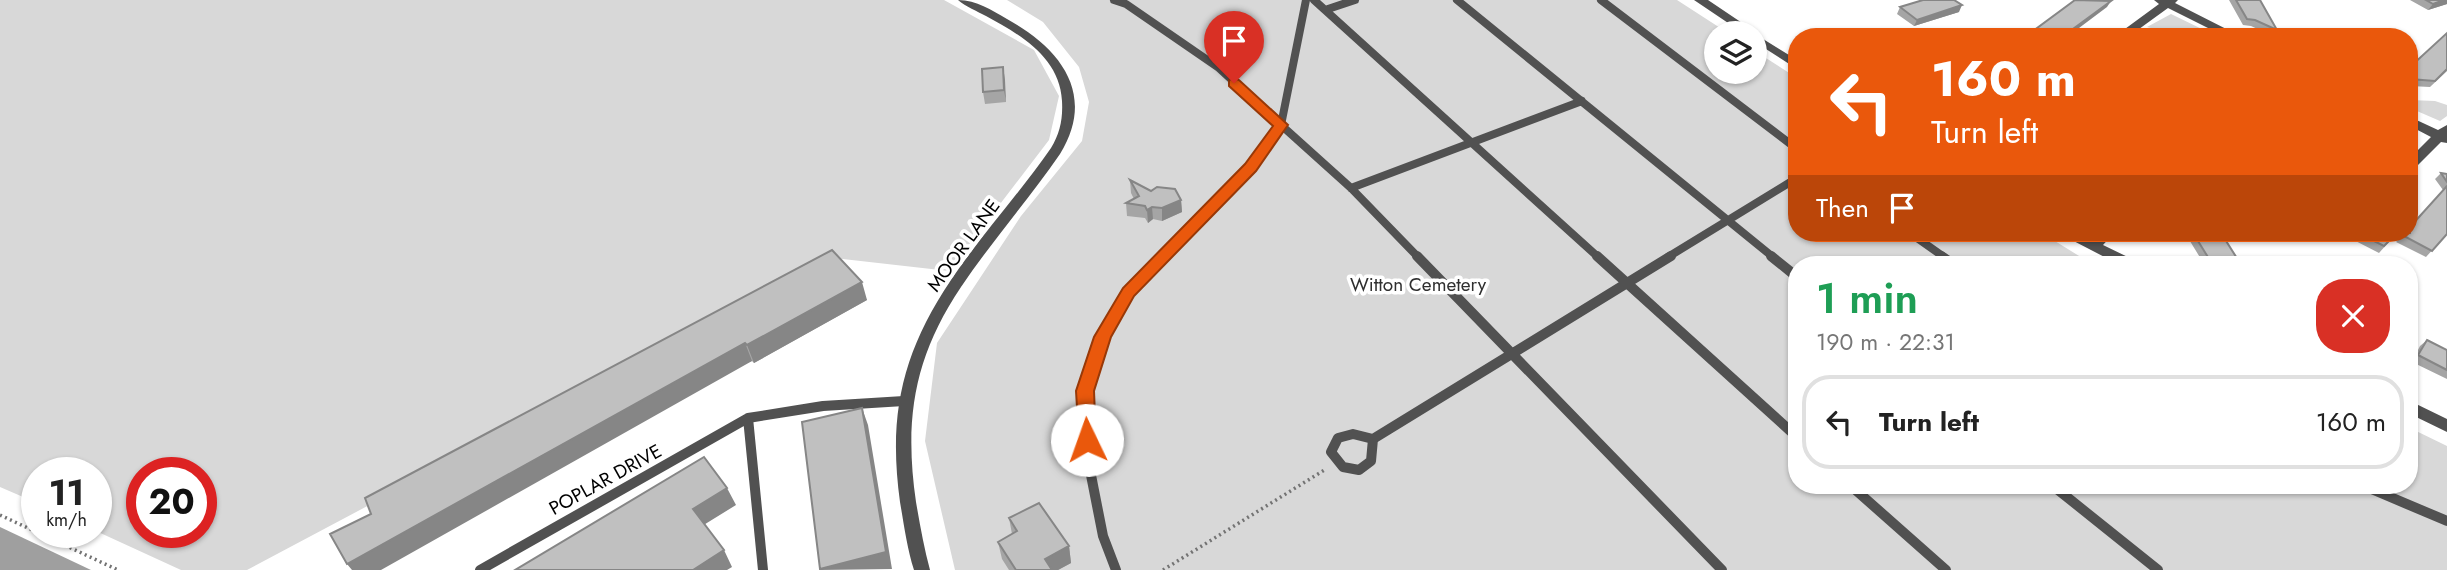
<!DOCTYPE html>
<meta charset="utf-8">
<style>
:root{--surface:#fff;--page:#f6f6f6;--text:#222;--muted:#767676;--line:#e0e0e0}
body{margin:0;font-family:Jost,sans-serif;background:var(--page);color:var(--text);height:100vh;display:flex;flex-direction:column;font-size:26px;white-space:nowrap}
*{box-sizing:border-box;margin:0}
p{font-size:23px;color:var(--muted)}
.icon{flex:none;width:38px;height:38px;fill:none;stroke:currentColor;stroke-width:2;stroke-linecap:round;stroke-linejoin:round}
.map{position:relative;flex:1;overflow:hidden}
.drawer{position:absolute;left:1788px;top:256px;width:630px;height:238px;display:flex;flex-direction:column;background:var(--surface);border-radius:28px;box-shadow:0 2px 5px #0004}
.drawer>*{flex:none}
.banner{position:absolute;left:1788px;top:28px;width:630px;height:214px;border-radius:28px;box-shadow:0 2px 5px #0004;background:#ea580c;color:#fff;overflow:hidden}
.fabs{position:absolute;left:1704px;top:21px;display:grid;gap:14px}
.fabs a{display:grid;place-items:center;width:63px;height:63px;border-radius:50%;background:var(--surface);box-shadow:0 2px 5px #0004;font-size:35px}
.speed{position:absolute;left:21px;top:457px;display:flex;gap:14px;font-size:35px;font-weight:700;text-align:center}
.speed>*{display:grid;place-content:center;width:91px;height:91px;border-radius:50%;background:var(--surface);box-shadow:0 2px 5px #0004;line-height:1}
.speed small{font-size:18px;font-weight:400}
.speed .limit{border:10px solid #d22;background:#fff;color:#111}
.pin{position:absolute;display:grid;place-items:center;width:60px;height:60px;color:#fff;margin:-72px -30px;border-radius:50% 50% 50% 0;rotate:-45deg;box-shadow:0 0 7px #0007}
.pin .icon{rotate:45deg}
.me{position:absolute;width:77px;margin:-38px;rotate:357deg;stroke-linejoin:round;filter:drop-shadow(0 0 5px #0008)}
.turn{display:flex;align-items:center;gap:24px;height:147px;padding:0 28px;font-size:32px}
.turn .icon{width:91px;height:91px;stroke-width:2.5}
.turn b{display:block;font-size:49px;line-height:60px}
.then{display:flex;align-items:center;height:66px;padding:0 28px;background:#0003;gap:14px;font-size:26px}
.round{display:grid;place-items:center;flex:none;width:74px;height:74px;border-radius:28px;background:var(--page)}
.head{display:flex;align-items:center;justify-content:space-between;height:119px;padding:0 28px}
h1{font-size:42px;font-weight:600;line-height:52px;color:#1e9e55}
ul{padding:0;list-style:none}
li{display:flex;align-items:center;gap:21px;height:94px;margin:0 14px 10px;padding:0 14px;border:4px solid var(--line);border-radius:28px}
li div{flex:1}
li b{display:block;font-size:26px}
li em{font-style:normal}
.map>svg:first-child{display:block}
.green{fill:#d8d8d8;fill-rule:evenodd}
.water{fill:#9f9f9f}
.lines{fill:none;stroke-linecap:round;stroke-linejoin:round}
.path{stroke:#737373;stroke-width:3.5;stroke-dasharray:2 3.5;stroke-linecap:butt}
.service-far1{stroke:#515151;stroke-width:8}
.service{stroke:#515151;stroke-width:10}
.minor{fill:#515151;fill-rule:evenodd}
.wall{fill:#a5a5a5}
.shaded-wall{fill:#868686}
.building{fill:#c0c0c0;stroke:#868686;stroke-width:2}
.route{fill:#ea580c;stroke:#983908;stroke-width:2}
.labels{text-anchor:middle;stroke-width:7;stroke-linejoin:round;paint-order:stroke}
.street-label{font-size:19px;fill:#000;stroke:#fff}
.park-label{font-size:19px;fill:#2f2f2f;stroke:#fff}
</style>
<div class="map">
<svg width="2447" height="570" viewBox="0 0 2447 570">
<rect width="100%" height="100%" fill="#fff"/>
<path class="green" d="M 0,0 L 944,0 L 1034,50 L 1059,96 L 1049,140 L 949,271 L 834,258 L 247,570 L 181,570 L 96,531 L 96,472 L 37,472 L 37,503 L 0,487 ZM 142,472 L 201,472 L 201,532 L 142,532 Z
M 1007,0 L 1677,0 L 1728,33 L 1717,33 L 1717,72 L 1755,72 L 1755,51 L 1797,78 L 1797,233 L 2042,233 L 2092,264 L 1797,264 L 1797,485 L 2410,485 L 2410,428 L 2447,446 L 2447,570 L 955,570 L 925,441 L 937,343 L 1021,216 L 1082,141 L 1089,102 L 1079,67 L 1043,22 Z
M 2171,14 L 2208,32 L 2175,34 L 2147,27 Z
M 2410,100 L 2435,101 L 2447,105 L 2447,116 L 2440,121 L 2410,108 Z"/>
<path class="water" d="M 0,527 L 91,570 L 0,570 Z"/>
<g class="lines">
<path class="path" d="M 0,515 L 118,570
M 1163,570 L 1326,469"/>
<path class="service-far1" d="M 1114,0 L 1126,4 L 1219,68 L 1281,125 L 1250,167 L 1162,257
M 1306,0 L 1281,125 L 1351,188 L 1418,257
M 1314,0 L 1598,257
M 1457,0 L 1773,257
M 1601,0 L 1797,149
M 1325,10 L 1355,0
M 1351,188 L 1582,101
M 1910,233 L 1944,257
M 1668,257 L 1797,178"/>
<path class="service" d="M 1417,256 L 1722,570
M 1597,256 L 1797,437
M 1771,256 L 1797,277
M 1941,256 L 1953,264
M 748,418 L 763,570
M 1353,434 L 1373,439 L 1371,461 L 1359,470 L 1343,467 L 1331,452 L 1338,438 Z
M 1373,439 L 1671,256
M 1850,485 L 1946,570
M 2052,485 L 2158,570
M 2362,485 L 2447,521
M 480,570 L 748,418 L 823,406 L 904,401
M 1116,570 L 1103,536 L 1089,465 L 1085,391 L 1103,337 L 1128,292 L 1163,256"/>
<path class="minor" d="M 958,0 C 977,0 991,10 1007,19 C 1060,48 1097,94 1060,154 C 1029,199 992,241 961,287 C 914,357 904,419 916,502 C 920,525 924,548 930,570 L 914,570 C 907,548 904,525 900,502 C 888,415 902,353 951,280 C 982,234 1019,194 1051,148 C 1060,133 1063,119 1062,101 C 1060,58 1021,35 986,16 C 977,11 966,7 958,0 Z
M 1694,0 L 1708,0 L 1754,31 L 1756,33 L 1755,34 L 1797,60 L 1797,69 L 1755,42 L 1755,33 L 1743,33 Z
M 2154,0 L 2178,0 L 2175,3 L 2242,37 L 2226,37 L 2168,8 L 2128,37 L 2114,37 L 2159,4 Z
M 2410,117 L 2438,130 L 2447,125 L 2447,143 L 2441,142 L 2415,168 L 2410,169 L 2410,158 L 2431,137 L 2410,126 Z
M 2062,233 L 2080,233 L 2092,239 L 2099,233 L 2114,233 L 2103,245 L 2134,260 L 2136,264 L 2118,264 L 2064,236 Z
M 2410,401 L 2447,419 L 2447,432 L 2410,414 Z"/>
</g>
<path class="wall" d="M 2229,0 L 2260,0 L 2277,30 L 2273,36 L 2251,26 L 2243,25 Z
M 2410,0 L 2447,0 L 2447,4 L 2428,10 Z
M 1900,7 L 1959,12 L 1914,26 L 1897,14 Z
M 2447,33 L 2447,71 L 2430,87 L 2410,86 L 2410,67 Z
M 1003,67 L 1006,102 L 985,104 L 983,92 Z
M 2441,173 L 2447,174 L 2447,234 L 2426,257 L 2396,242 L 2443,190 L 2435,179 Z
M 1130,180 L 1151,191 L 1181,200 L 1182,212 L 1162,221 L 1153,219 L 1148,223 L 1145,218 L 1127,216 L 1126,203 L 1134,199 L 1131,193 Z
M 2185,233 L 2221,233 L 2240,263 L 2239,264 L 2204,264 Z
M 2340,233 L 2393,233 L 2396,234 L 2379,253 Z
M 832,250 L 867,300 L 754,363 L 752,361 L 371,514 Z
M 2427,340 L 2447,350 L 2447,379 L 2412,362 L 2420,346 Z
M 1009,518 L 1069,546 L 1071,563 L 1058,570 L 1009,570 L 1002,559 L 998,542 L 1012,534 Z"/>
<path class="shaded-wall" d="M 2444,0 L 2447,0 L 2447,4 L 2428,10 L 2433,4 Z
M 2111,1 L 2107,7 L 2067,37 L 2062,37 Z
M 1962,5 L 1959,12 L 1914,26 L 1917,20 Z
M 1003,67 L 1005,80 L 1006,102 L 1004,90 Z
M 1181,200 L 1182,212 L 1162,221 L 1162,208 Z
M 1152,207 L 1153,219 L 1148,223 L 1147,210 Z
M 862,282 L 867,300 L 754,363 L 747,345 Z
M 745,343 L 752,361 L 381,570 L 352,570 L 347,564 Z
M 862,408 L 868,425 L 892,569 L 820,570 Z
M 727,488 L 736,505 L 702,526 L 693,509 Z
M 1069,546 L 1071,563 L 1058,570 L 1047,570 L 1045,559 Z
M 724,550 L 732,567 L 727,570 L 693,570 Z"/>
<path class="building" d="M 1923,0 L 1954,0 L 1962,5 L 1917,20 L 1900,7 Z
M 2075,0 L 2111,1 L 2062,37 L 2025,37 Z
M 2236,0 L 2260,0 L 2277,30 L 2255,20 L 2247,19 Z
M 2426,0 L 2444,0 L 2433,4 Z
M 2447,33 L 2447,69 L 2435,81 L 2410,79 L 2410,67 Z
M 1003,67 L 1004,90 L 983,92 L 982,69 Z
M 2441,173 L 2447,174 L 2447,182 Z
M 1130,180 L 1151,191 L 1157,187 L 1175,189 L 1181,200 L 1162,208 L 1152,207 L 1147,210 L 1145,206 L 1126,203 L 1139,196 Z
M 2447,186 L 2447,234 L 2432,251 L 2402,235 L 2404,233 L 2410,233 L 2410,227 Z
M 2193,233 L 2221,233 L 2240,263 L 2211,262 Z
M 2358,233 L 2393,233 L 2396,234 L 2384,246 Z
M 832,250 L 862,282 L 747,345 L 745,343 L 347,564 L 330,534 L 371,514 L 365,498 Z
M 2410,338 L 2415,341 L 2410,350 Z
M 2427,340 L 2447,350 L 2447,370 L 2418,355 Z
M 862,408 L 886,552 L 820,569 L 802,422 Z
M 704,457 L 727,488 L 693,509 L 724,550 L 693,570 L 515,570 Z
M 1039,503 L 1069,546 L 1045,559 L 1052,570 L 1016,570 L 998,542 L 1017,531 L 1009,518 Z"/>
<path class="route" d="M 1234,78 L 1239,80 L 1288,125 L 1256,171 L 1134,296 L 1111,337 L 1094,391 L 1096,440 L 1094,446 L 1081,446 L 1079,440 L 1076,391 L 1094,337 L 1123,288 L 1245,164 L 1273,126 L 1229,86 L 1229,80 Z"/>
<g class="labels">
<g class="street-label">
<text transform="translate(963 245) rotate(-54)" y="7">MOOR LANE</text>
<text transform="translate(605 479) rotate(-29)" y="7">POPLAR DRIVE</text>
</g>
<g class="park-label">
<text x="1418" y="291">Witton Cemetery</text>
</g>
</g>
</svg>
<div class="fabs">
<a><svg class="icon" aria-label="layers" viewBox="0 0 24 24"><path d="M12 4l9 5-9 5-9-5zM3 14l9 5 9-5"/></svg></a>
</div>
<div class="speed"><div>11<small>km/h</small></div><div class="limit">20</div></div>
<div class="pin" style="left:1234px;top:83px;background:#d93025"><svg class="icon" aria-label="arrive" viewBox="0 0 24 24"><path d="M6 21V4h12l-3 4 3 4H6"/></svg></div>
<svg class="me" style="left:1087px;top:440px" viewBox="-20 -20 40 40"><circle r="19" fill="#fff"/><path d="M0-13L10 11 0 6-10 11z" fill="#ea580c"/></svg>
<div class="banner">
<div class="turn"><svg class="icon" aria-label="left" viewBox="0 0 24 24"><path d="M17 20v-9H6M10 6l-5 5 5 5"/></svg><div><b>160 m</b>Turn left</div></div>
<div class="then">Then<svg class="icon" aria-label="arrive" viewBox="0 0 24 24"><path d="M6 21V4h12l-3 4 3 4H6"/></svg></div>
</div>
<section class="drawer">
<div class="head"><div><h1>1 min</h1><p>190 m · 22:31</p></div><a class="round" style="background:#d93025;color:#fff"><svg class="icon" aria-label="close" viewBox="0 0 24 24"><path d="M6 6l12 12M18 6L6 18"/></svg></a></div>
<ul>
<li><svg class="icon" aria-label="left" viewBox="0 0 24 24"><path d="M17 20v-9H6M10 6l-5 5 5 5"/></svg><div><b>Turn left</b></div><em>160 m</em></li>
</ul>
</section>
</div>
